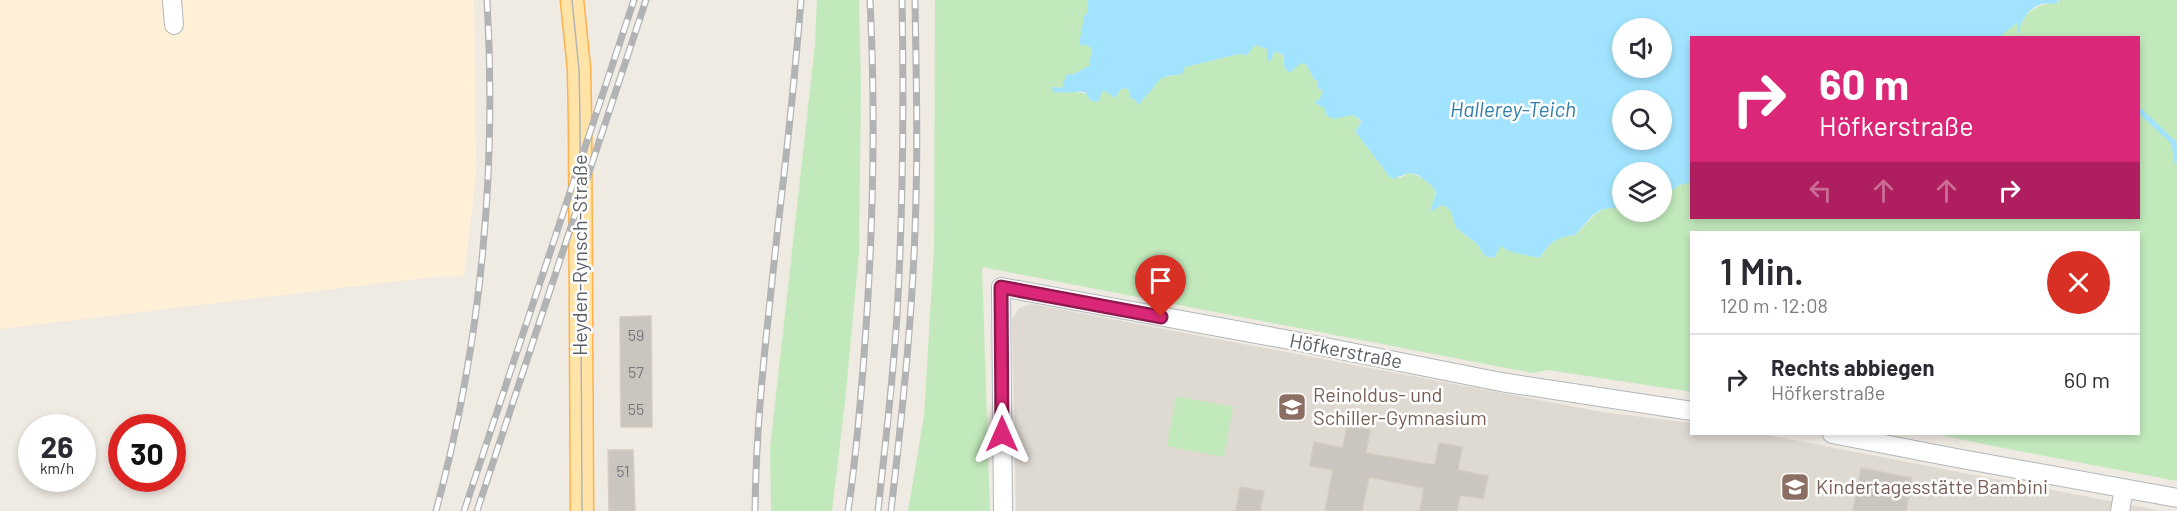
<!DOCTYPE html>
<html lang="de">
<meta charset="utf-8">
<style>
:root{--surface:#fff;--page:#f2f2f3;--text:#2b2b33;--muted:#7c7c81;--line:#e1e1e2}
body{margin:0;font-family:Barlow,sans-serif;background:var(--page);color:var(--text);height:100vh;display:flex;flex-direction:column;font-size:22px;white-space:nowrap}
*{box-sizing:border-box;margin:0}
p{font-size:20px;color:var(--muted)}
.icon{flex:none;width:33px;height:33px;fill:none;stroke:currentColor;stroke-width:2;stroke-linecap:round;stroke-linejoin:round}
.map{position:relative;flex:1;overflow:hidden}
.sheet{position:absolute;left:1690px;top:231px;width:450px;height:204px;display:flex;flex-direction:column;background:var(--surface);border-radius:0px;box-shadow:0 3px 9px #0003}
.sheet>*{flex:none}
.top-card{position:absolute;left:1690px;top:36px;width:450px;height:183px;border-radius:0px;box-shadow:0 3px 9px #0003;background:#db2777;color:#fff;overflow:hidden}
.controls{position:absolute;left:1612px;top:18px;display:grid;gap:12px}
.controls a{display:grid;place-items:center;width:60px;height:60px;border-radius:50%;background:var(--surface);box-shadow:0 3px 9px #0003;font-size:30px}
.speed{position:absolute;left:18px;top:414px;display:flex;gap:12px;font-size:30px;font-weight:700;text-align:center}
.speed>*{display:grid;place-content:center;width:78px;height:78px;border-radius:50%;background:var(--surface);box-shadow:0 3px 9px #0003;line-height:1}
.speed small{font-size:15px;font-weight:400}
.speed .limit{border:9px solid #d22;background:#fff;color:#111}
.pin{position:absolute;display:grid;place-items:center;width:51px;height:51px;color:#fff;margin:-62px -26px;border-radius:50% 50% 50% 0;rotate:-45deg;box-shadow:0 0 6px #0007}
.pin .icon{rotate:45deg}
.me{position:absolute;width:66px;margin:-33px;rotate:0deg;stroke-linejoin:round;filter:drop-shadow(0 0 4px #0008)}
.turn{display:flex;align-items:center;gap:21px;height:126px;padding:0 30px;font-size:27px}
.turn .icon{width:78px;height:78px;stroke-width:2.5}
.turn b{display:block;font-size:42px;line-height:51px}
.lanes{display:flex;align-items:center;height:57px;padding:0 30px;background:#0003;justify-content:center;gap:30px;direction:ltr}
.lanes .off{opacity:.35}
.round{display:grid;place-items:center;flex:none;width:63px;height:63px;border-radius:32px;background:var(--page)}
.headline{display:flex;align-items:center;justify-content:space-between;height:102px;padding:0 30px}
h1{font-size:36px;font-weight:600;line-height:45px}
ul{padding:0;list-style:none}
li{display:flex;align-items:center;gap:18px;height:90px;padding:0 30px;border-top:2px solid var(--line)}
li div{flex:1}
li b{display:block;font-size:22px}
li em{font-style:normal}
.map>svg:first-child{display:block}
.commercial{fill:#fff0d7}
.education{fill:#ded9d1}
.green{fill:#c2e9bc}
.water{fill:#a2e4ff;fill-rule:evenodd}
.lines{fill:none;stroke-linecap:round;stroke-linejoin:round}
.stream{stroke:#a2e4ff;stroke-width:5}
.building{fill:#cac5bf;stroke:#d4cbc0;stroke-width:1.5}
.minor-casing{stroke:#b3b7bb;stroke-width:20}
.major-casing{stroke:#ffb14b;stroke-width:25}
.minor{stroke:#fff;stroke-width:18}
.major{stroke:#ffe3a7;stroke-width:22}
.tram{stroke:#b2b3b4;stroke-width:1.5}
.rail-casing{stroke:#b2b3b4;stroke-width:7}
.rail{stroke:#fff;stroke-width:4.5;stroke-dasharray:14;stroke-linecap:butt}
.route-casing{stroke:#8e194d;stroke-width:15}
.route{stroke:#db2777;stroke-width:10}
.labels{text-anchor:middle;stroke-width:5;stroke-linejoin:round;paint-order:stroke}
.number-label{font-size:16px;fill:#76797c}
.street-label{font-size:20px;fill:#5a6065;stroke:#fff}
.education-label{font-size:20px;fill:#785e54;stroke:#fff;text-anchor:start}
.water-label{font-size:21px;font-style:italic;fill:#307da9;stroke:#fff}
</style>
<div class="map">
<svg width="2177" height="511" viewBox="0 0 2177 511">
<rect width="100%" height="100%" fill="#efeae2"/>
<path class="commercial" d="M 0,0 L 474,0 L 476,175 L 464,276 L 433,277 L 0,329 Z"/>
<path class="education" d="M 1032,304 L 1602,412 L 1692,423 L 1692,434 L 1767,435 L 2161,511 L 1016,511 L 1012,319 L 1019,308 Z"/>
<path class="green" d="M 817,0 L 859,0 L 861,87 L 859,253 L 845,402 L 832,511 L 771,511 L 770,448 L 815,44 Z
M 935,0 L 1088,0 L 1088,11 L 1086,15 L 1083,45 L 1087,45 L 1092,49 L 1089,67 L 1074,74 L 1062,88 L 1052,87 L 1062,93 L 1070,91 L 1088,94 L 1103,90 L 1115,98 L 1121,89 L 1126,88 L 1129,91 L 1130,98 L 1135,100 L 1139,105 C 1143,97 1153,84 1160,78 L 1181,74 L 1185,67 L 1239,54 L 1245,55 L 1255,45 L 1267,49 L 1267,61 L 1273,57 L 1275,51 L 1282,54 L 1284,67 L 1293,68 L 1303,62 L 1310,69 L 1314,79 L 1318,81 L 1318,88 L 1323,92 L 1319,100 L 1315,100 L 1325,109 L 1327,116 L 1344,117 L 1348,115 L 1353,115 L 1361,121 L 1360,125 L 1355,131 L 1388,175 L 1400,178 L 1409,173 C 1417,175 1434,182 1435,192 C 1436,198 1433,205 1431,211 L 1442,205 L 1447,207 L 1451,212 L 1456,228 L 1477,244 L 1485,256 L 1494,258 L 1501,245 L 1540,258 C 1549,242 1558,237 1575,235 C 1585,226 1592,215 1604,209 C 1610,206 1617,209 1623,207 L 1623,212 L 1662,212 L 1662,197 C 1672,192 1680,181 1692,183 L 1692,218 L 2139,218 L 2139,38 L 1998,37 L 2016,23 L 2019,28 C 2026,9 2040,4 2059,2 L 2059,0 L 2177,0 L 2177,481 L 1998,447 L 1935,434 L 2139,434 L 2139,232 L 1692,232 L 1692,392 L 1548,370 L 1532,373 L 982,267 L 990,511 L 908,511 L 924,416 L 934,248 Z
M 1176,396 L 1233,407 L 1224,457 L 1167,446 Z"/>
<path class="water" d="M 1088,0 L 2059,0 L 2056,4 C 2052,4 2046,3 2042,4 C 2027,8 2019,24 2018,37 L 2017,23 L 1998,38 L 1692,38 L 1692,183 L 1681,184 L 1662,197 L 1662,172 L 1623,172 L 1623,207 L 1603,209 L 1593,215 L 1575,235 C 1558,237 1549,242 1540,258 L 1508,251 L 1501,246 L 1494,258 L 1485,256 L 1477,244 L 1456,228 L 1451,212 L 1447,207 L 1442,205 L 1430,212 L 1436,193 L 1432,186 L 1418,175 L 1409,173 L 1392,179 L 1388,175 L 1355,131 L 1360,125 L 1361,120 L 1353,115 L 1334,119 L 1327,116 L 1325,109 L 1315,103 L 1315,101 L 1319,100 L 1323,92 L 1318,88 L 1318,81 L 1314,79 L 1306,64 L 1301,63 L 1291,72 L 1288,72 L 1284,67 L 1283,55 L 1277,52 L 1274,53 L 1271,60 L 1267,61 L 1267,49 L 1255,45 L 1247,55 L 1239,54 L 1185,67 L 1182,74 C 1155,78 1164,76 1148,94 C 1144,98 1142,100 1139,105 L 1135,100 L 1129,97 L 1129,91 L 1126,88 L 1121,89 L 1115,98 L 1103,90 L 1098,102 L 1090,100 L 1085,92 C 1074,91 1063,94 1053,92 L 1052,87 L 1062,88 L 1066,75 L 1074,74 L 1089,66 L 1092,49 L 1087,45 L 1079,45 L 1084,17 L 1088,11 ZM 1623,28 L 1662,28 L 1662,68 L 1623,68 ZM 1623,100 L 1662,100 L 1662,140 L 1623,140 Z"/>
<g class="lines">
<path class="stream" d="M 2139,110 L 2174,143 L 2177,162"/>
</g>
<path class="building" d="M 651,316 L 652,427 L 621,427 L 620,317 Z
M 1347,425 L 1370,430 L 1366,453 L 1435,465 L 1439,443 L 1462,447 L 1458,470 L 1488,476 L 1483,499 L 1460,495 L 1457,511 L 1420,511 L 1424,488 L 1369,477 L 1362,511 L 1325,511 L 1333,470 L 1310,466 L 1314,442 L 1343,448 Z
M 608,450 L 633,450 L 635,511 L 609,511 Z
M 1861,468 L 1912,478 L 1906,511 L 1853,511 Z
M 1240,487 L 1264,491 L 1260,511 L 1236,511 Z"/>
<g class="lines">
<g class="minor-casing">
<path id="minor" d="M 172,0 L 174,25
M 1832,434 L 1951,457 L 2177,498
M 1003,511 L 1001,287 L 1295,341 L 1501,382 L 1692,411
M 2120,511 L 2124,489"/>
</g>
<g class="major-casing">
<path id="major" d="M 572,0 L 579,69 L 580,121 L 582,511"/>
</g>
<use href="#minor" class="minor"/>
<use href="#major" class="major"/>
<path class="tram" d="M 572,0 L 579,69 L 580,121 L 582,511"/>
<g class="rail-casing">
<path id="rail" d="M 436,511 C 481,344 497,173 487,0
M 464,511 L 634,0
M 477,511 L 646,0
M 755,511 C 756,415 768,321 778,226 C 787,151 795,75 801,0
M 848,511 C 856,460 860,408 864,356 C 873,238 876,119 870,0
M 878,511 C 885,446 893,381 897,315 C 903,210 904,105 902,0
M 891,511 C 903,407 914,302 916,197 C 918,131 916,66 915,0"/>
</g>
<use href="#rail" class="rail"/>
</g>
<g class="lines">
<g class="route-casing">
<path id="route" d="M 1002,434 L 1001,287 L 1161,317"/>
</g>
<use href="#route" class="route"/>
</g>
<defs>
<g id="school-square" transform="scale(1.5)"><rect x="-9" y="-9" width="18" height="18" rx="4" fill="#8d6e63" stroke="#fff"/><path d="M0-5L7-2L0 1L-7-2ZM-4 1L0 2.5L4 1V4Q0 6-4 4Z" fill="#fff"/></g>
</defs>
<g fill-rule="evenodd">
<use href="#school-square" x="1292" y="407"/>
<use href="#school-square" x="1795" y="487"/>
</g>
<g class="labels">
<g class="number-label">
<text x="636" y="341">59</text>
<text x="636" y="378">57</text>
<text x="636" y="415">55</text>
<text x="623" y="477">51</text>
</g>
<g class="street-label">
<text transform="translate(580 255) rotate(-90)" y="7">Heyden-Rynsch-Straße</text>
<text transform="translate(1346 351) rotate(11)" y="7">Höfkerstraße</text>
</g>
<g class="education-label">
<text x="1313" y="402">Reinoldus- und<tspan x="1313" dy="23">Schiller-Gymnasium</tspan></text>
<text x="1816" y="494">Kindertagesstätte Bambini</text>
</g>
<g class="water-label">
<text x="1513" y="117">Hallerey-Teich</text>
</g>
</g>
</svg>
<div class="controls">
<a><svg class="icon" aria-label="sound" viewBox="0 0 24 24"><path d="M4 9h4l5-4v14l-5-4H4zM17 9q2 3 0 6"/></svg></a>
<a><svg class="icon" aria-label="search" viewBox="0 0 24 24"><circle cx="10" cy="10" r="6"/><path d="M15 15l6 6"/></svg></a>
<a><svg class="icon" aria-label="layers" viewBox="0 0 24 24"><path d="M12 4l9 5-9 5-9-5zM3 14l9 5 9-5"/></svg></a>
</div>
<div class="speed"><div>26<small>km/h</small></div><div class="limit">30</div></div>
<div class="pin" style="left:1161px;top:317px;background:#d93025"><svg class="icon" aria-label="arrive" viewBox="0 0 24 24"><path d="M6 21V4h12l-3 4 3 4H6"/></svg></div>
<svg class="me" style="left:1002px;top:434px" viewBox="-20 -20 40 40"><path d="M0-17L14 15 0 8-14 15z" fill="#db2777" stroke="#fff" stroke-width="4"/></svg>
<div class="top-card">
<div class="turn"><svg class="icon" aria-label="right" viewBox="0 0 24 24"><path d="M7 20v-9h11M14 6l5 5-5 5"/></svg><div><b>60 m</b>Höfkerstraße</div></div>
<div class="lanes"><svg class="icon off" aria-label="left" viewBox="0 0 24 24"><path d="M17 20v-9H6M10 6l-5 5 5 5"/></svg><svg class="icon off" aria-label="ahead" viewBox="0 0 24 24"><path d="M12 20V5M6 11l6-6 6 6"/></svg><svg class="icon off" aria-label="ahead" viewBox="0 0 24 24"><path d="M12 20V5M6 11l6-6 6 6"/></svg><svg class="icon" aria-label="right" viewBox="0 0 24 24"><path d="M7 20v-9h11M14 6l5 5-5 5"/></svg></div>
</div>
<section class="sheet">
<div class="headline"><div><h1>1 Min.</h1><p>120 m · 12:08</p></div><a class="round" style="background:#d93025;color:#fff"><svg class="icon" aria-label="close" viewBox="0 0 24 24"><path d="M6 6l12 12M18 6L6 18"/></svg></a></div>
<ul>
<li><svg class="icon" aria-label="right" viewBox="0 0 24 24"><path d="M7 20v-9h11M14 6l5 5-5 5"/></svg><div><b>Rechts abbiegen</b><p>Höfkerstraße</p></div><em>60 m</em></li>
</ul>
</section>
</div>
